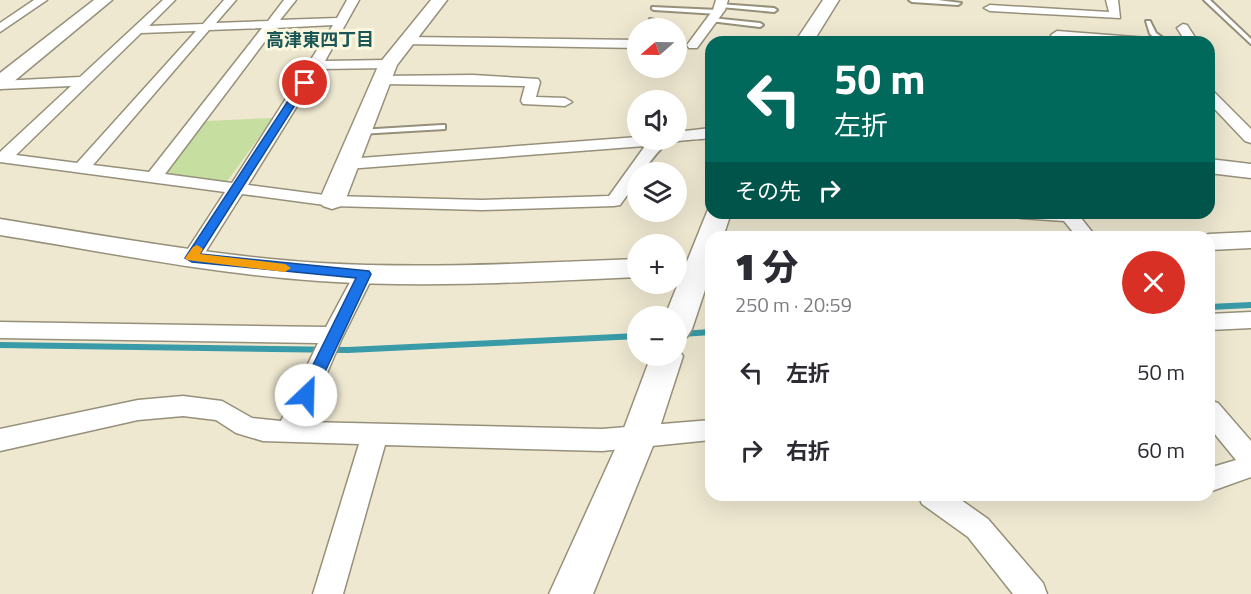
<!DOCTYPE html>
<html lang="ja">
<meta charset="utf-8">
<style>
:root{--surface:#fff;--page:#f7f7f7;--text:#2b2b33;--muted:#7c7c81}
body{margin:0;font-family:"Titillium Web","Noto Sans JP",sans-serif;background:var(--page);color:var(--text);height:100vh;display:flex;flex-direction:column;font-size:22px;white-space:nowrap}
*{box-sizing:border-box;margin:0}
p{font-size:20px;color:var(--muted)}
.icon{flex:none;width:33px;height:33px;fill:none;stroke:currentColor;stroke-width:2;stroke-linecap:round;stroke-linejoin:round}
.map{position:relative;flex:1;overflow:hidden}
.drawer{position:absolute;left:705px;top:231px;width:510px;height:270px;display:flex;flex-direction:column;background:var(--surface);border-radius:18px;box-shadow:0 6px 24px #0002}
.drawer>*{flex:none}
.guide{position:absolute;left:705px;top:36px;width:510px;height:183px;border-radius:18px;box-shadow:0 6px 24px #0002;background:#00695c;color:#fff;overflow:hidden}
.needle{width:39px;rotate:250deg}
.tools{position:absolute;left:627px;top:18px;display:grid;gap:12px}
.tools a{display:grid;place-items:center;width:60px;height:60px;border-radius:50%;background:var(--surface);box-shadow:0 6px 24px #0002;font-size:30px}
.pin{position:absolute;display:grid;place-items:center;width:51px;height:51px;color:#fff;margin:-26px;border:3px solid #fff;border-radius:50%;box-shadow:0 2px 6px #0007}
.me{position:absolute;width:66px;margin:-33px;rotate:24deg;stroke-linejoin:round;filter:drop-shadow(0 0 4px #0008)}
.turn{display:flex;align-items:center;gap:21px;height:126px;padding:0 30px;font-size:27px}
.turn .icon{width:78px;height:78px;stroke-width:2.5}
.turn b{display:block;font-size:42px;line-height:51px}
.then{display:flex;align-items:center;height:57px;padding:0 30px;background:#0003;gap:12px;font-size:22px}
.round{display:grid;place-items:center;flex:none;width:63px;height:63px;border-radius:32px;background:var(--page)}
.headline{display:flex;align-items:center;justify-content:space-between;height:102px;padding:0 30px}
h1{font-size:36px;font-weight:800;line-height:45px}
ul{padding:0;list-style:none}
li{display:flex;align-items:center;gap:18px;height:78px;padding:0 30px}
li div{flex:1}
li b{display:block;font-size:22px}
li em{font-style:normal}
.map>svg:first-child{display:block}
.green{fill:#c6dfa1}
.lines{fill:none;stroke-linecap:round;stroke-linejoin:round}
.stream{stroke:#389ba7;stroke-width:6}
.lane-casing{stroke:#96907b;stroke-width:4}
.street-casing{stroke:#96907b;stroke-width:3}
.secondary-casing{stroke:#96907b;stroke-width:3}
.lane{fill:#fff;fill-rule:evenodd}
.street{fill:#fff;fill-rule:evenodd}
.secondary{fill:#fff;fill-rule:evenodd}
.route{fill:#1a73e8;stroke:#114b97;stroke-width:1.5}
.slow{fill:#f59e0b}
.labels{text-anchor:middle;stroke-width:6;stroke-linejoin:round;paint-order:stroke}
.far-neighbourhood-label{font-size:18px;font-weight:bold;fill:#1a5655;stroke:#fbf6de}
</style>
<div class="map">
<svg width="1251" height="594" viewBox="0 0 1251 594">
<rect width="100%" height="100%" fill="#eee8d1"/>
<path class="green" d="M 273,118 L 226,183 L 164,175 L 205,121 Z"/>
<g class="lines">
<path class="stream" d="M 1209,307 L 1251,305
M 682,334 L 711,332
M 0,345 L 348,350 L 638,336"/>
<g class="lane-casing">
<path id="lane" d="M 909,0 L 938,0 L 961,3 L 958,5 L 912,2 Z
M 1204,0 L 1210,0 L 1251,39 L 1251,44 Z
M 719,4 L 774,8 L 777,10 L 774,12 L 721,7 L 719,6 Z
M 652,7 L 718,10 L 721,12 L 718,14 L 654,10 L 652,9 Z
M 712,18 L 760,23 L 763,25 L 760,27 L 710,21 L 710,19 Z
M 650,19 L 655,20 L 653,28 L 647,28 Z
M 1146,21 L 1150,21 L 1156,33 L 1163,38 L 1163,40 L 1146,42 L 1146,40 L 1155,38 L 1150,34 Z
M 442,125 L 445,125 L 445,129 L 359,134 L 355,132 L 359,130 Z"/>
</g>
<g class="street-casing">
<path id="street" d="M 34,0 L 47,0 L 0,32 L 0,23 Z
M 163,0 L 175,0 L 149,26 L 203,24 L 224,0 L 236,0 L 216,23 L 268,21 L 284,0 L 296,0 L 280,20 L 337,18 L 347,0 L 359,0 L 325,61 L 388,60 L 395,64 L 388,68 L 320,69 L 248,185 L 332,196 L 482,200 L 609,196 L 645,146 L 347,169 L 339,164 L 347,159 L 638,137 L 638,140 L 676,140 L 676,132 L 711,128 L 711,138 C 667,143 669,135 643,172 L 638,172 L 638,180 L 620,205 L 614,206 L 482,210 L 332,206 L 242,194 L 199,262 L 185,262 L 182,258 L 225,192 L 0,162 L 0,152 L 71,86 L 0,89 L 0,81 L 80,77 ZM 333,25 L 232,183 L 165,174 L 275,28 ZM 262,28 L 149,172 L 93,165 L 209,30 ZM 196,31 L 77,163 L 16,155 L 141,33 Z
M 716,0 L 728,0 L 725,10 L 697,48 L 689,48 L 687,45 L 713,10 Z
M 1106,0 L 1118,0 L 1120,18 L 990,11 L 984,8 L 990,5 L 1109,12 Z
M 1183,24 L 1187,25 L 1198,42 L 1186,42 L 1177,28 Z
M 1057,31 L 1148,38 L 1154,42 L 1066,39 L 1067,42 L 1055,42 L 1051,35 Z
M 407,37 L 638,40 L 638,48 L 403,44 L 403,38 Z
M 473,75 L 538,79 L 540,82 L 536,97 L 565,98 L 572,102 L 565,106 L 523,104 L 521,101 L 525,86 L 381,84 L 374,80 L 381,76 Z
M 1209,91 L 1214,92 L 1251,129 L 1251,143 L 1245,141 L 1209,103 Z
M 1011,213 L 1077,213 L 1096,237 L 1077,237 L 1064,221 L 1020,218 Z
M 364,267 L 371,269 L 374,274 L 342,338 L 306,422 L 602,429 L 711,420 L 711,440 L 602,451 L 385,445 L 343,594 L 313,594 L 359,444 L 263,441 L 236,433 L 216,420 L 183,416 L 138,420 L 0,451 L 0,429 L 138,400 L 183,396 L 222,401 L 252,418 L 281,421 L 318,343 L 0,338 L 0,322 L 326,327 L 357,269 Z
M 1251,312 L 1251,328 L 1209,330 L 1209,314 Z
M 1209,400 L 1218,403 L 1251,441 L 1251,477 L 1209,492 L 1209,468 L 1236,460 L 1209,427 Z
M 918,495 L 954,495 L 988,519 L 1043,583 L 1047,594 L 1013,594 L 968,537 L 922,504 Z"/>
</g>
<g class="secondary-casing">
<path id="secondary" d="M 94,0 L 112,0 L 7,87 L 0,89 L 0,73 Z
M 431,0 L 447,0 L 397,65 L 345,201 L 341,206 L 332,209 L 323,206 L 319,201 L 379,64 Z
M 823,0 L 839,0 L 813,42 L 795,42 Z
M 1209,159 L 1251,164 L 1251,178 L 1209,173 Z
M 709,207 L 711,207 L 711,213 L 731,213 L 723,237 L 711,237 L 711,272 L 692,329 L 687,337 L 676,340 L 676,316 L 665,316 Z
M 0,219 C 106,236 212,256 320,263 C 425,269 532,263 638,259 L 638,277 C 532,282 425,288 319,281 C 212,274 106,252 0,235 Z
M 1251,232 L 1251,248 L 1209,250 L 1209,237 L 1199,237 L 1209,234 Z
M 676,347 L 683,356 L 657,436 L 593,594 L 549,594 L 621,436 L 651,356 L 676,356 Z"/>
</g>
<use href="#lane" class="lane"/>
<use href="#street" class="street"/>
<use href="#secondary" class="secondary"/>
</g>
<path class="route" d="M 301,81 L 309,83 L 200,254 L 369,271 L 371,274 L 314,395 L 306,402 L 298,395 L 356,278 L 192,262 L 185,258 Z"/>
<path class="slow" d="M 197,245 L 203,249 L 200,254 L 285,264 L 291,268 L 285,272 L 187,260 L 185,258 L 193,247 Z"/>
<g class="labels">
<g class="far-neighbourhood-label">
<text x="320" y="46">高津東四丁目</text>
</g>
</g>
</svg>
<div class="tools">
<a><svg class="needle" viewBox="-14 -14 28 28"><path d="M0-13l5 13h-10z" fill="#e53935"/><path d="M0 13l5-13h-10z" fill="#7c7c81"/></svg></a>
<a><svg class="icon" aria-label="sound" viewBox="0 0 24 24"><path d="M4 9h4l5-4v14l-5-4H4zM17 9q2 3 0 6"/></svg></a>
<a><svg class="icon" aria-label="layers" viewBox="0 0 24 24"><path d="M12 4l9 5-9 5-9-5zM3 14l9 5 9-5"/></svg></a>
<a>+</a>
<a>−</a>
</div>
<div class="pin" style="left:305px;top:83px;background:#d93025"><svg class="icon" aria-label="arrive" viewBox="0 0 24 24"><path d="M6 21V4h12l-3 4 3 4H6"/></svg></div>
<svg class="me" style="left:306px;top:395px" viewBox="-20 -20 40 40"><circle r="19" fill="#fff"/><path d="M0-13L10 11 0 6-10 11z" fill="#1a73e8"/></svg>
<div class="guide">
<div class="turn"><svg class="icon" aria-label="left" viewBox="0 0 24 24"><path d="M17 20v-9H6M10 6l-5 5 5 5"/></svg><div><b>50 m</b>左折</div></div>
<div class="then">その先<svg class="icon" aria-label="right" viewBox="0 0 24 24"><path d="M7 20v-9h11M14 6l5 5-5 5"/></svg></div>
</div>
<section class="drawer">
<div class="headline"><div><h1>1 分</h1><p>250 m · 20:59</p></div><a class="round" style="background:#d93025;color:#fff"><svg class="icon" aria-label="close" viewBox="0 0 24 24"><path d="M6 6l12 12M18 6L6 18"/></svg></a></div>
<ul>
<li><svg class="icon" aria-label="left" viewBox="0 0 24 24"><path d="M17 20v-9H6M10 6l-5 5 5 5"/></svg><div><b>左折</b></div><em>50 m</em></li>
<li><svg class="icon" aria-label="right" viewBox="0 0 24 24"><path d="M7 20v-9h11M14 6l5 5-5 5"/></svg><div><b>右折</b></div><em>60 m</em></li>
</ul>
</section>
</div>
